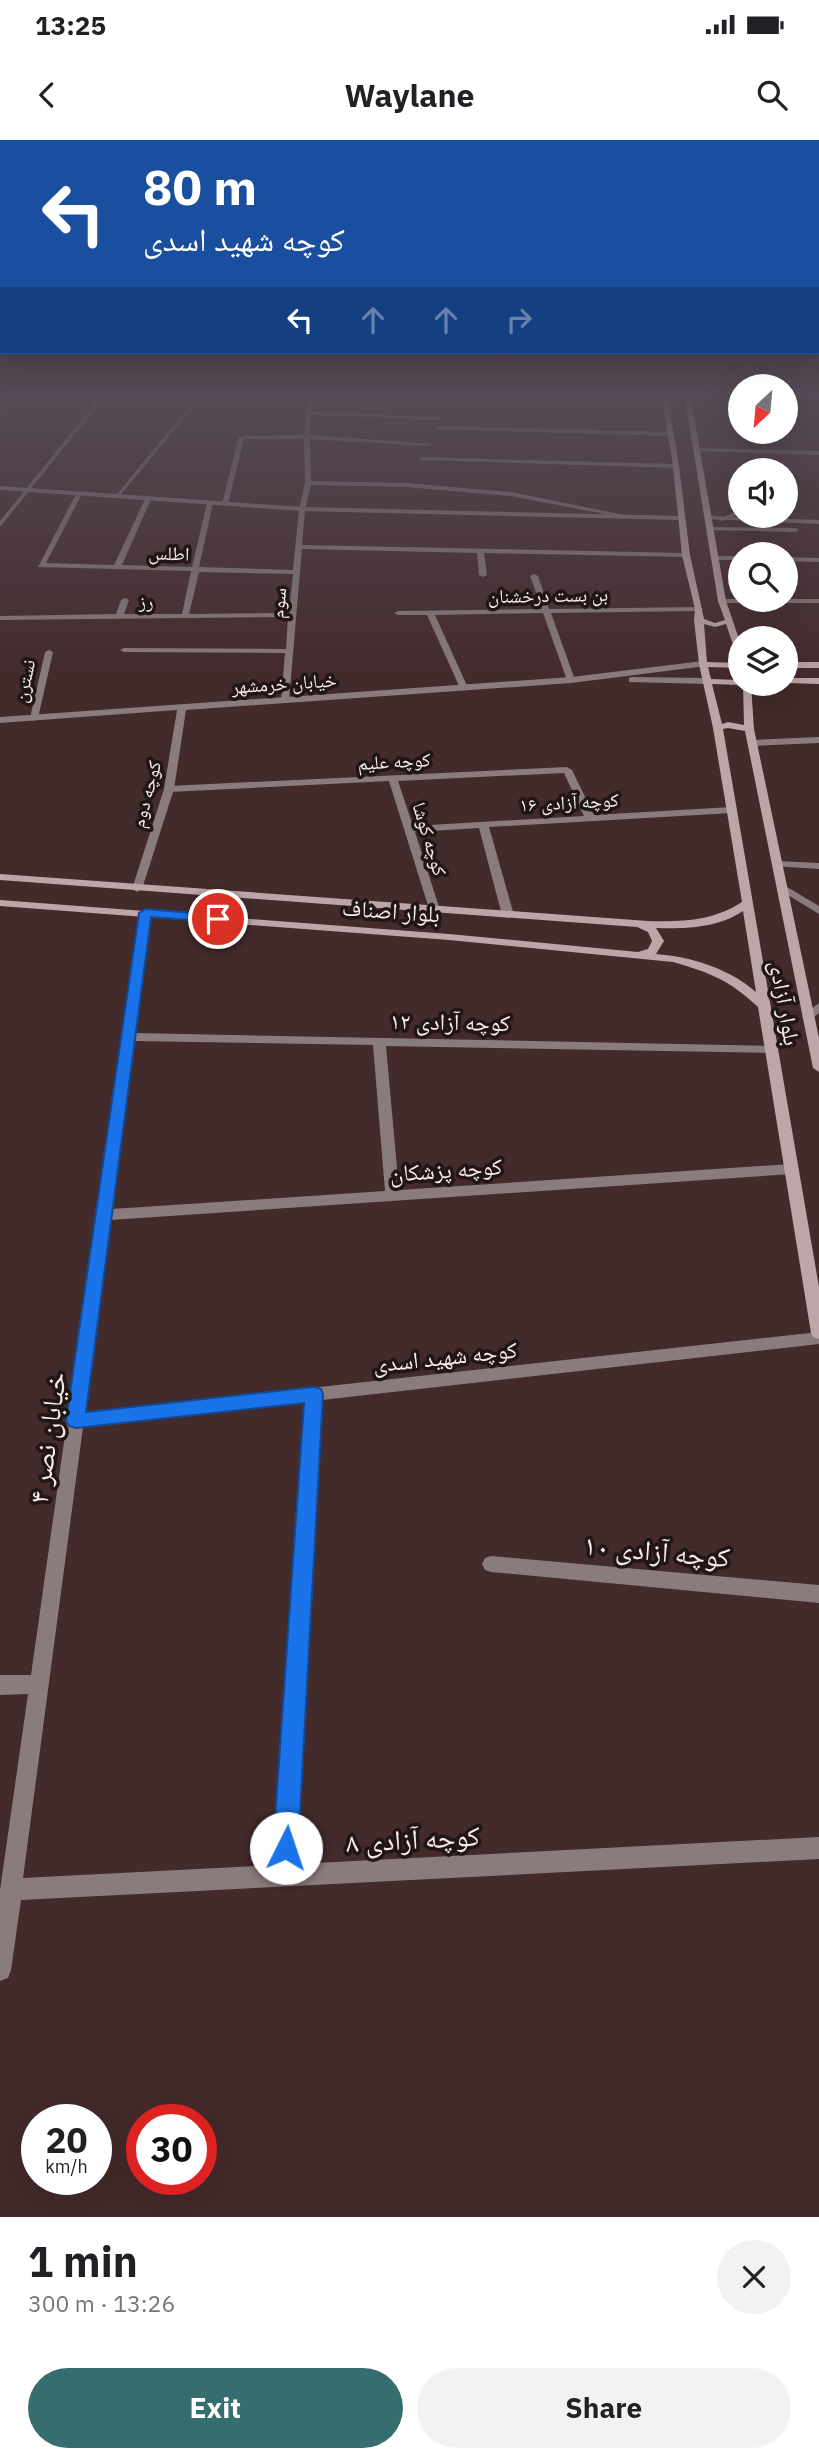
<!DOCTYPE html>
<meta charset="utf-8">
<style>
:root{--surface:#fff;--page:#f2f2f2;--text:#202124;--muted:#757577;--accent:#366e70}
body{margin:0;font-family:"IBM Plex Sans","Noto Naskh Arabic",sans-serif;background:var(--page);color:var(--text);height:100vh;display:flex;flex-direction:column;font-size:26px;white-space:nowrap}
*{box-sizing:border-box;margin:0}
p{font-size:23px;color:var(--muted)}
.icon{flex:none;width:38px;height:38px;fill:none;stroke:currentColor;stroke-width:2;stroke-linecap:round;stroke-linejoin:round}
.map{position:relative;height:2077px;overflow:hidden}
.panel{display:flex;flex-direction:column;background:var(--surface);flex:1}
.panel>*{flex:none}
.banner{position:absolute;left:0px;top:0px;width:819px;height:214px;box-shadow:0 7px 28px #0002;background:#1a4fa0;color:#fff;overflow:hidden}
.needle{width:46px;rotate:206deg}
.tools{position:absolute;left:728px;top:234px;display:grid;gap:14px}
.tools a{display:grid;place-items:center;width:70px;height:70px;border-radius:50%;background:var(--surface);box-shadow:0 7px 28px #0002;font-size:35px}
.speed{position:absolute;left:21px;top:1964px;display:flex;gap:14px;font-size:35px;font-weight:700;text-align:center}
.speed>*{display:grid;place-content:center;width:91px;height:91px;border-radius:50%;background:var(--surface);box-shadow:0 7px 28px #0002;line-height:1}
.speed small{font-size:18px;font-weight:400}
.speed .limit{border:10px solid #d22;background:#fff;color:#111}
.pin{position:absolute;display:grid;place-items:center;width:60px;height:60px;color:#fff;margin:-30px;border:4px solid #fff;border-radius:50%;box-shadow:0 2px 7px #0007}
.me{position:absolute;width:77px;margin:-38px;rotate:4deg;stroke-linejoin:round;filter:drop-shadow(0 0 5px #0008)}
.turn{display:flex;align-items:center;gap:24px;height:147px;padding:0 28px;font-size:32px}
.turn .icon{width:91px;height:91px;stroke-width:2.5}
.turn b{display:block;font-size:49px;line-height:60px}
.lanes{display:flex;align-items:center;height:66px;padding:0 28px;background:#0003;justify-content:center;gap:35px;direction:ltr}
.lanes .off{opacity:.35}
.round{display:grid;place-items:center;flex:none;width:74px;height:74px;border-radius:37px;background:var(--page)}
.summary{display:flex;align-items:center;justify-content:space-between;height:119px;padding:0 28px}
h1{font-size:42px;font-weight:700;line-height:52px}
.button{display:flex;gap:14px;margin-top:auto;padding:14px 28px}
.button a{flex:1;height:80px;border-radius:42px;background:var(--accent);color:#fff;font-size:28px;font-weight:700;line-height:80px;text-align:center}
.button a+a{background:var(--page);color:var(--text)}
.status{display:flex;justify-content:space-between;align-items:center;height:49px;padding:0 35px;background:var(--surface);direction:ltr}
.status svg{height:19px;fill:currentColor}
header{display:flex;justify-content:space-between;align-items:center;height:91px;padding:0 28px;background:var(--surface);font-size:32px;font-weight:700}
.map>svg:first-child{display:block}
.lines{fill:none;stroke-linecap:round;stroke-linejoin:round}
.service{fill:#8a7c7d;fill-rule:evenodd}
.minor{fill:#8a7c7d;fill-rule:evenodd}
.tertiary{fill:#8a7c7d;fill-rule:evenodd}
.secondary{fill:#bca6a7;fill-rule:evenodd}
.route{fill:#1a73e8;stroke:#114b97;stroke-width:2}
.labels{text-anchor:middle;stroke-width:7;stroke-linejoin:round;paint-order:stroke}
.far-street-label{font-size:19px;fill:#fbeaea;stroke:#211616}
.street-label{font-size:23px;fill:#fbeaea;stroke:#211616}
.near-street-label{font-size:28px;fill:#fbeaea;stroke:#211616}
</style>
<div class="status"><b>13:25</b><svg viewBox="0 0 49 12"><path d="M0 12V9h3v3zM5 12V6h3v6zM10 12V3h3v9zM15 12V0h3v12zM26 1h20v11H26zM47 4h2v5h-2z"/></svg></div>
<header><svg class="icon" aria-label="back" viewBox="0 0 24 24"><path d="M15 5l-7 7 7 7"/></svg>Waylane<svg class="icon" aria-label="search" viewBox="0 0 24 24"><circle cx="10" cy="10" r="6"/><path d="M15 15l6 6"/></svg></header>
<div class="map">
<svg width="819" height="2077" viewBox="0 0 819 2077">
<rect width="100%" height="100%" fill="#432a2b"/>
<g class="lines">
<path class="service" d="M 740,370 L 740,374 L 722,381 L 719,379 Z"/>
<path class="minor" d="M 15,253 L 20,253 L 0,273 L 0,268 Z
M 103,253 L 108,253 L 0,387 L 0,381 Z
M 200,253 L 205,253 L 118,358 L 114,358 Z
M 307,253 L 313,253 L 312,271 L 446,278 L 443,280 L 311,275 L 310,295 L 432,304 L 429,306 L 310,299 L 311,341 L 406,343 L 511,352 L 629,376 L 626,378 L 511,356 L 406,347 L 311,345 L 305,369 L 302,405 L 686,413 L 690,415 L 686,417 L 484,413 L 487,435 L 483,437 L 479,435 L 477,413 L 302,409 L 289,560 L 285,563 L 281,560 L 285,513 L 124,512 L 120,510 L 124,508 L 286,509 L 288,477 L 0,480 L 0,476 L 116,474 L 121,460 L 125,458 L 129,460 L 124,474 L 182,474 L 191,431 L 38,427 L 76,354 L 79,352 L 82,354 L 46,423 L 114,425 L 145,359 L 148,357 L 151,359 L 122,425 L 192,427 L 207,363 L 210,361 L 213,363 L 199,427 L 293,430 L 299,369 L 305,343 L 304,299 L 244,299 L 228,364 L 225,366 L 222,364 L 239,296 L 304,295 ZM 199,432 L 293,434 L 289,473 L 189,474 Z
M 668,261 L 666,264 L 448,265 L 451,263 Z
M 438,286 L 671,292 L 674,294 L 671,296 L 436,289 Z
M 696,308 L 819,311 L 819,315 L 694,311 Z
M 421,317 L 676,324 L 679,326 L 676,328 L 419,320 Z
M 708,376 L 819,380 L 819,384 L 706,379 Z
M 710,387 L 796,388 L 799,390 L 796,392 L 708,390 Z
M 715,416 L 740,416 L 740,420 L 712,420 Z
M 786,417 L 819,418 L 819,422 L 786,421 Z
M 534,434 L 538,436 L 549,469 L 699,467 L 703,469 L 699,471 L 551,473 L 575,540 L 571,543 L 567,540 L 543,473 L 435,475 L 468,548 L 464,551 L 460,548 L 427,475 L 398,475 L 394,473 L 398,471 L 542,469 L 530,436 Z
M 722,459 L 819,459 L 819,463 L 719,463 L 718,461 Z
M 49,510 L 53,512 L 38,578 L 34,581 L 30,578 L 45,512 Z
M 819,597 L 819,603 L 752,606 L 747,603 L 752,600 Z
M 567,627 L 572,630 L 594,675 L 732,667 L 737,670 L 732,673 L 489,687 L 514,775 L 508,778 L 502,775 L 479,688 L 415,692 L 440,770 L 438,772 L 430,772 L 389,641 L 169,652 L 164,649 L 169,646 ZM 564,633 L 584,676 L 413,686 L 398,641 Z
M 777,721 L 819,723 L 819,729 L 773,726 L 773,722 Z
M 782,744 L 819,766 L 819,774 L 778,749 L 778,745 Z
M 145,770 L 151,773 L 135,893 L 776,906 L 778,909 L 776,912 L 772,913 L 386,906 L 399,1050 L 792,1024 L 799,1029 L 792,1034 L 110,1080 L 85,1273 L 819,1192 L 819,1204 L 322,1260 L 296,1724 L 819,1697 L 819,1719 L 21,1760 L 11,1830 L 8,1838 L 0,1841 L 0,1750 L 28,1554 L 0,1555 L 0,1535 L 31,1535 L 139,773 ZM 134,901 L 373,905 L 385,1051 L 112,1069 ZM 305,1262 L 274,1725 L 23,1738 L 83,1287 Z
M 819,863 L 819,873 L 812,879 L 804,879 L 802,876 Z
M 491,1416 L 819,1445 L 819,1463 L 491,1432 L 485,1430 L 482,1424 L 485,1418 Z"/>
<path class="tertiary" d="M 0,346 L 302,367 L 681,376 L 684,378 L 681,380 L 302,371 L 0,350 Z
M 703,521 L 707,524 L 706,526 L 571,543 L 186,570 L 174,649 L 142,749 L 137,752 L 132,749 L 164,649 L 177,570 L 0,583 L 0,577 L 571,537 Z
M 632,537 L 707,538 L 711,541 L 707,544 L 629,542 L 629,538 Z"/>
<path class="secondary" d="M 661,253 L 667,253 L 679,326 L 690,415 L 704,479 L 715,483 L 725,480 L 718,461 L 684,253 L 690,253 L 726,461 L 740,502 L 740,515 L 736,513 L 726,484 L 715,487 L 704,484 L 707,522 L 740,523 L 740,528 L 708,527 L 711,539 L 740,540 L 740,545 L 712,544 L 722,584 L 728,582 L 744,585 L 743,544 L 751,544 L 754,589 L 819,898 L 819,932 L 813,928 L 745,591 L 728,588 L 723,589 L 819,1147 L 819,1199 L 813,1197 L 811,1193 L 758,867 C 729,840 711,833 673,822 L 449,800 L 0,766 L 0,760 L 449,794 L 638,812 L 648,809 L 652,801 L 648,792 L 637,787 L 0,740 L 0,734 L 648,781 C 682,782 713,781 742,762 L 713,588 L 699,524 L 694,480 L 695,469 L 682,415 L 673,326 ZM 743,771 L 756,852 C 728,828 692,817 656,814 L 664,801 L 656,788 C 685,789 718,788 743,771 Z
M 786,522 L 819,522 L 819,528 L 786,528 Z
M 819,538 L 819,544 L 786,543 L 786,538 Z"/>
</g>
<linearGradient id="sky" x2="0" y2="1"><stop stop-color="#251718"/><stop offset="0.47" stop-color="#554a55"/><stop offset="1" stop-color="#554a55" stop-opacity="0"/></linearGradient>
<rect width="819" height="544" fill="url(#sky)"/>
<path class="route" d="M 145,769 L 218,775 L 224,779 L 218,782 L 151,777 L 86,1272 L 314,1247 L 321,1249 L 323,1254 L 298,1708 L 294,1716 L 286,1720 L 277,1716 L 273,1708 L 304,1263 L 76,1288 L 69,1286 L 66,1281 L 139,773 Z"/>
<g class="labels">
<g class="far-street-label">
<text transform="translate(169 413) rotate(2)" y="7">اطلس</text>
<text transform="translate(548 455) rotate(-1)" y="7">بن بست درخشنان</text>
<text transform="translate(146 461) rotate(-1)" y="7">رز</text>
<text transform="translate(278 463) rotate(-85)" y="7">سوم</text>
<text transform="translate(24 541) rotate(-78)" y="7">نسترن</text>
<text transform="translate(284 543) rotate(-4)" y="7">خیابان خرمشهر</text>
<text transform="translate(394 621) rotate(-3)" y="7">کوچه علیم</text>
<text transform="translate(146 654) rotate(-75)" y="7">کوچه دوم</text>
<text transform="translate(569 662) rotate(-3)" y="7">کوچه آزادی ۱۶</text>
<text transform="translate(430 699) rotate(73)" y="7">کوچه کوشا</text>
</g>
<g class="street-label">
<text transform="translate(391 771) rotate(4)" y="8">بلوار اصناف</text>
<text transform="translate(785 863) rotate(80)" y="8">بلوار آزادی</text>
<text transform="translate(450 882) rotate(1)" y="8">کوچه آزادی ۱۲</text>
<text transform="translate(446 1030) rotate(-4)" y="8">کوچه پزشکان</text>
<text transform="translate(445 1217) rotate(-6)" y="8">کوچه شهید اسدی</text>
</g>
<g class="near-street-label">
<text transform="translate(47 1298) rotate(-82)" y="10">خیابان نصر ۴</text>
<text transform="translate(657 1411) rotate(5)" y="10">کوچه آزادی ۱۰</text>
<text transform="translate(413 1699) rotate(-3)" y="10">کوچه آزادی ۸</text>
</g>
</g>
</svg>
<div class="tools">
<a><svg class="needle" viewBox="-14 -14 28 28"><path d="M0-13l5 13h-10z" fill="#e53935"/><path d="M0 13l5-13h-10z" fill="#757577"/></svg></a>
<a><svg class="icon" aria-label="sound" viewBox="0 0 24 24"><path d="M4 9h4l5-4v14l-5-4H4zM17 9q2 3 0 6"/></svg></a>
<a><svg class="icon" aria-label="search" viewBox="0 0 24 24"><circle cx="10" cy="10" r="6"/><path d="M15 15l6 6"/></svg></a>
<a><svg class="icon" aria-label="layers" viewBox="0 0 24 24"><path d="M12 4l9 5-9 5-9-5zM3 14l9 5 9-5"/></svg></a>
</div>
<div class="speed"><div>20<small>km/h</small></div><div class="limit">30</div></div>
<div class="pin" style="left:218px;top:779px;background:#d93025"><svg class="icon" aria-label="arrive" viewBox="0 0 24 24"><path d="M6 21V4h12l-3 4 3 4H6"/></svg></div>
<svg class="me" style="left:286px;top:1708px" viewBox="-20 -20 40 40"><circle r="19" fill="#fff"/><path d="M0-13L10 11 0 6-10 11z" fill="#1a73e8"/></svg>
<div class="banner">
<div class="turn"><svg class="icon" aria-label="left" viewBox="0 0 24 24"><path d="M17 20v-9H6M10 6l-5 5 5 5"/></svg><div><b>80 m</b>کوچه شهید اسدی</div></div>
<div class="lanes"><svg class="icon" aria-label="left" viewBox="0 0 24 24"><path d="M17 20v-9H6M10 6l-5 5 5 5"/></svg><svg class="icon off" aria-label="ahead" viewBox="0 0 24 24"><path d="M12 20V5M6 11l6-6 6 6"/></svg><svg class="icon off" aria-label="ahead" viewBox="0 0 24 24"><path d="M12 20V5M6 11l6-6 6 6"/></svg><svg class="icon off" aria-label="right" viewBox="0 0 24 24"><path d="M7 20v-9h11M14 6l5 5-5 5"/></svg></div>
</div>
</div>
<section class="panel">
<div class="summary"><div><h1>1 min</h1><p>300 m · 13:26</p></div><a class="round"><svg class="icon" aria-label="close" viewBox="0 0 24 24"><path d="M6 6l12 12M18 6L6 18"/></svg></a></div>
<div class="button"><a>Exit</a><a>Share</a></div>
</section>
